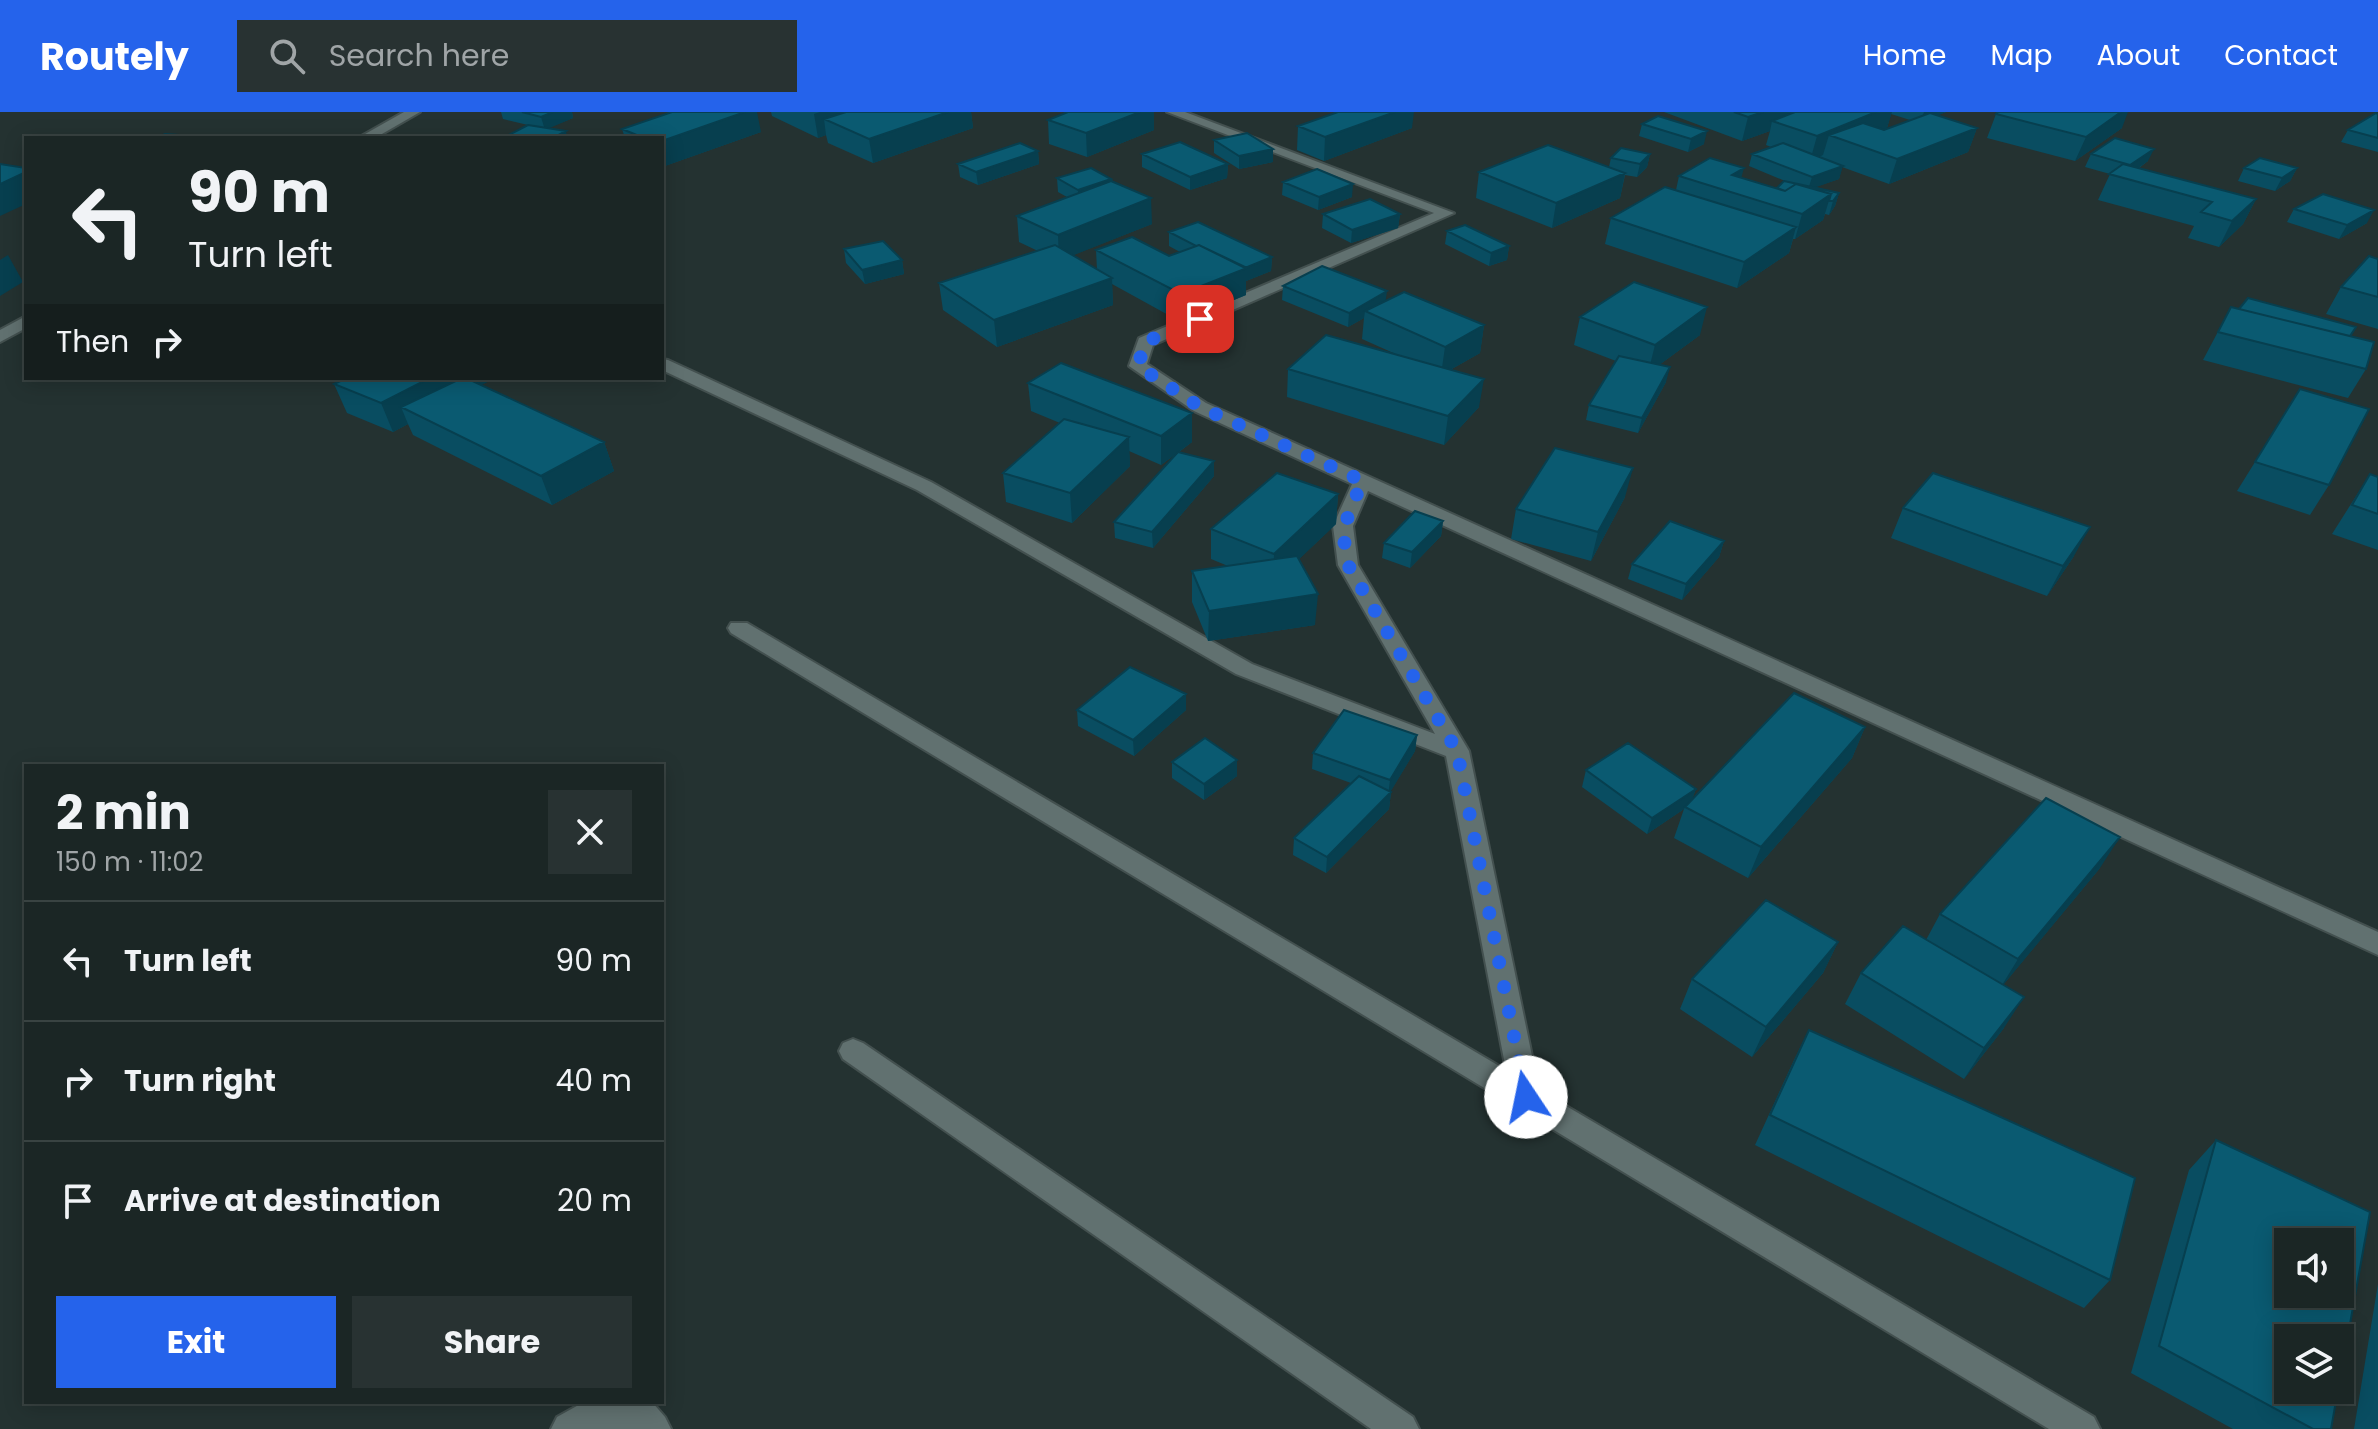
<!DOCTYPE html>
<meta charset="utf-8">
<style>
:root{--surface:#1b2625;--page:#283232;--text:#f1f3f6;--muted:#a0a5a7;--line:#394342;--accent:#2563eb}
body{margin:0;font-family:Poppins,sans-serif;background:var(--page);color:var(--text);height:100vh;display:flex;flex-direction:column;font-size:30px;white-space:nowrap}
*{box-sizing:border-box;margin:0}
p{font-size:26px;color:var(--muted)}
.icon{flex:none;width:44px;height:44px;fill:none;stroke:currentColor;stroke-width:2;stroke-linecap:round;stroke-linejoin:round}
.map{position:relative;flex:1;overflow:hidden}
.sheet{position:absolute;left:24px;top:652px;width:640px;height:640px;display:flex;flex-direction:column;background:var(--surface);border-radius:0px;box-shadow:0 4px 20px #0003,0 0 0 2px var(--line)}
.sheet>*{flex:none}
.hud{position:absolute;left:24px;top:24px;width:640px;height:244px;border-radius:0px;box-shadow:0 4px 20px #0003,0 0 0 2px var(--line);background:#1b2625;color:var(--text);overflow:hidden}
.controls{position:absolute;left:2274px;top:1116px;display:grid;gap:16px}
.controls a{display:grid;place-items:center;width:80px;height:80px;border-radius:0px;background:var(--surface);box-shadow:0 4px 20px #0003,0 0 0 2px var(--line);font-size:40px}
.pin{position:absolute;display:grid;place-items:center;width:68px;height:68px;color:#fff;margin:-34px;border-radius:16px;box-shadow:0 4px 12px #0006}
.me{position:absolute;width:88px;margin:-44px;rotate:349deg;stroke-linejoin:round;filter:drop-shadow(0 0 6px #0008)}
.turn{display:flex;align-items:center;gap:28px;height:168px;padding:0 32px;font-size:36px}
.turn .icon{width:104px;height:104px;stroke-width:2.5}
.turn b{display:block;font-size:56px;line-height:68px}
.then{display:flex;align-items:center;height:76px;padding:0 32px;background:#0003;gap:16px;font-size:30px}
.round{display:grid;place-items:center;flex:none;width:84px;height:84px;border-radius:0px;background:var(--page)}
.headline{display:flex;align-items:center;justify-content:space-between;height:136px;padding:0 32px}
h1{font-size:48px;font-weight:700;line-height:60px}
.action{display:flex;gap:16px;margin-top:auto;padding:16px 32px}
.action a{flex:1;height:92px;border-radius:0px;background:var(--accent);color:#fff;font-size:32px;font-weight:700;line-height:92px;text-align:center}
.action a+a{background:var(--page);color:var(--text)}
ul{padding:0;list-style:none}
li{display:flex;align-items:center;gap:24px;height:120px;padding:0 32px;border-top:2px solid var(--line)}
li div{flex:1}
li b{display:block;font-size:30px}
li em{font-style:normal}
header{display:flex;align-items:center;gap:48px;box-sizing:border-box;height:112px;padding:0 40px;background:var(--accent);color:#fff}
header strong{font-size:38px}
nav{display:flex;gap:44px;margin-inline-start:auto;font-size:28px}
.search{width:560px;height:72px;background:var(--page);display:flex;align-items:center;gap:20px;box-sizing:border-box;padding:0 28px;border-radius:0px;color:var(--muted);font-size:30px}
.map>svg:first-child{display:block}
.lines{fill:none;stroke-linecap:round;stroke-linejoin:round}
.street-casing{stroke:#43504f;stroke-width:4}
.street{fill:#617170;fill-rule:evenodd}
.wall{fill:#094d61;fill-rule:evenodd}
.shaded-wall{fill:#073f4f}
.building{fill:#0a5a71;stroke:#073f4f;stroke-width:2;fill-rule:evenodd}
.route{stroke:#2563eb;stroke-width:14;stroke-dasharray:0 25.2}
</style>
<header>
<strong>Routely</strong>
<div class="search"><svg class="icon" aria-label="search" viewBox="0 0 24 24"><circle cx="10" cy="10" r="6"/><path d="M15 15l6 6"/></svg>Search here</div>
<nav><a>Home</a><a>Map</a><a>About</a><a>Contact</a></nav>
</header>
<div class="map">
<svg width="2378" height="1317" viewBox="0 0 2378 1317">
<rect width="100%" height="100%" fill="#243231"/>
<g class="lines">
<g class="street-casing">
<path id="street" d="M 404,0 L 420,0 L 375,26 L 358,26 Z
M 1167,0 L 1185,0 L 1454,101 L 1153,233 L 1147,252 L 1206,291 L 2378,820 L 2378,843 L 1368,379 L 1353,414 L 1358,453 L 1469,639 L 1539,978 L 2094,1305 L 2100,1317 L 2049,1317 L 731,521 L 728,516 L 731,511 L 747,511 L 1506,958 L 1446,644 L 1236,562 L 917,378 L 662,258 L 662,247 L 668,248 L 931,370 L 1252,552 L 1435,622 L 1338,453 L 1333,414 L 1352,372 L 1194,299 L 1129,254 L 1139,226 L 1434,101 Z
M 26,204 L 26,216 L 0,230 L 0,218 Z
M 853,927 L 863,931 L 1413,1305 L 1419,1317 L 1371,1317 L 843,947 L 839,939 L 843,931 Z
M 584,1290 L 652,1290 L 665,1305 L 671,1317 L 551,1317 L 557,1305 Z"/>
</g>
<use href="#street" class="street"/>
</g>
<path class="wall" d="M 501,0 L 572,0 L 573,6 L 548,16 L 528,13 L 503,7 Z
M 771,0 L 971,0 L 973,16 L 873,51 L 828,31 L 826,23 L 818,26 L 772,4 Z
M 1664,0 L 1946,0 L 1938,3 L 1977,16 L 1968,40 L 1889,72 L 1842,55 L 1839,67 L 1815,75 L 1839,81 L 1835,94 L 1829,103 L 1825,102 L 1823,108 L 1795,127 L 1793,127 L 1789,141 L 1737,176 L 1605,132 L 1611,106 L 1676,78 L 1679,64 L 1741,66 L 1777,76 L 1785,69 L 1749,54 L 1752,42 L 1771,35 L 1766,33 L 1770,19 L 1742,29 ZM 1891,2 L 1910,8 L 1883,18 L 1887,16 Z
M 1996,2 L 2122,16 L 2075,49 L 1987,26 Z
M 2378,2 L 2378,40 L 2341,30 L 2348,18 Z
M 1658,4 L 1704,32 L 1688,40 L 1639,24 L 1642,12 Z
M 1048,8 L 1154,18 L 1087,45 L 1049,32 Z
M 1298,14 L 1412,16 L 1324,49 L 1297,38 Z
M 622,17 L 761,20 L 662,55 L 662,26 L 625,26 Z
M 1214,28 L 1273,50 L 1239,57 L 1214,41 Z
M 1038,39 L 1039,52 L 978,73 L 960,65 L 958,52 Z
M 1142,42 L 1228,52 L 1227,66 L 1190,78 L 1142,55 Z
M 1650,42 L 1647,55 L 1637,65 L 1625,63 L 1620,86 L 1552,116 L 1476,86 L 1479,60 L 1609,55 L 1611,46 Z
M 2091,42 L 2148,49 L 2139,56 L 2256,87 L 2243,112 L 2219,135 L 2188,126 L 2194,114 L 2098,88 L 2110,62 L 2085,55 Z
M 2244,56 L 2297,56 L 2290,69 L 2275,79 L 2238,69 Z
M 1057,66 L 1111,67 L 1152,112 L 1073,143 L 1097,158 L 1096,138 L 1169,144 L 1180,140 L 1169,134 L 1169,120 L 1272,145 L 1271,159 L 1246,169 L 1246,183 L 1181,210 L 1112,172 L 1113,193 L 997,235 L 943,198 L 939,171 L 1038,139 L 1019,130 L 1017,104 L 1067,85 L 1058,80 Z
M 1283,70 L 1352,85 L 1318,98 L 1282,83 Z
M 2294,97 L 2367,111 L 2339,127 L 2287,110 Z
M 1323,102 L 1400,102 L 1398,116 L 1351,131 L 1322,116 Z
M 1447,119 L 1509,134 L 1507,148 L 1489,154 L 1445,132 Z
M 844,137 L 902,148 L 904,162 L 865,172 L 846,151 Z
M 2378,147 L 2378,217 L 2326,202 L 2341,175 Z
M 1283,174 L 1386,189 L 1484,213 L 1480,241 L 1450,258 L 1479,295 L 1444,333 L 1287,285 L 1288,257 L 1400,244 L 1362,227 L 1364,206 L 1348,215 L 1282,188 Z
M 2231,195 L 2350,224 L 2366,257 L 2348,286 L 2203,248 Z
M 1580,205 L 1700,223 L 1659,253 L 1666,270 L 1638,321 L 1586,308 L 1589,293 L 1616,249 L 1574,233 Z
M 1028,271 L 1192,301 L 1192,330 L 1179,340 L 1214,349 L 1214,364 L 1153,436 L 1115,426 L 1114,410 L 1177,341 L 1161,353 L 1129,339 L 1130,354 L 1072,411 L 1006,390 L 1003,361 L 1060,311 L 1031,299 Z
M 334,272 L 482,273 L 604,330 L 614,359 L 552,393 L 413,323 L 408,312 L 393,320 L 347,301 Z
M 2255,350 L 2329,373 L 2310,403 L 2237,379 Z
M 2370,362 L 2378,365 L 2378,438 L 2332,422 Z
M 1338,382 L 1336,412 L 1299,447 L 1315,513 L 1208,529 L 1192,490 L 1192,459 L 1228,454 L 1211,447 L 1211,417 Z
M 1625,385 L 1591,449 L 1511,427 L 1516,397 Z
M 1903,396 L 2074,444 L 2047,484 L 1891,426 Z
M 1443,409 L 1441,424 L 1410,456 L 1382,446 L 1384,431 Z
M 1724,429 L 1719,445 L 1682,488 L 1628,467 L 1632,452 Z
M 1186,582 L 1186,598 L 1134,644 L 1078,614 L 1077,598 Z
M 1865,615 L 1852,646 L 1748,766 L 1674,726 L 1684,697 L 1647,722 L 1582,675 L 1586,658 L 1696,677 L 1692,687 Z
M 1417,623 L 1415,639 L 1390,680 L 1391,680 L 1389,697 L 1326,761 L 1293,743 L 1294,726 L 1351,671 L 1312,657 L 1313,641 Z
M 1172,650 L 1237,664 L 1204,688 L 1172,666 Z
M 2100,756 L 2003,873 L 2004,916 L 1964,967 L 1845,892 L 1861,861 L 1926,828 L 1940,802 Z
M 1838,830 L 1823,861 L 1752,945 L 1680,897 L 1692,867 Z
M 1809,918 L 2110,1168 L 2084,1196 L 1755,1033 L 1794,948 Z
M 2216,1028 L 2313,1317 L 2233,1317 L 2131,1261 L 2189,1058 Z
M 2378,1172 L 2378,1317 L 2354,1317 Z"/>
<path class="shaded-wall" d="M 553,0 L 572,0 L 573,6 L 545,18 L 541,5 Z
M 745,0 L 757,0 L 761,20 L 662,55 L 662,29 Z
M 820,0 L 901,0 L 824,7 L 826,23 L 818,26 L 814,2 Z
M 948,0 L 971,0 L 973,16 L 873,51 L 869,27 Z
M 1140,0 L 1154,0 L 1154,18 L 1087,45 L 1086,21 Z
M 1395,0 L 1414,0 L 1412,16 L 1324,49 L 1325,25 Z
M 1763,0 L 1823,0 L 1772,9 L 1770,19 L 1742,29 L 1748,5 Z
M 1876,0 L 1892,0 L 1887,16 L 1851,31 L 1829,23 L 1823,43 L 1810,49 L 1817,24 Z
M 1924,0 L 1946,0 L 1920,11 Z
M 2121,0 L 2128,0 L 2122,16 L 2075,49 L 2086,25 Z
M 1977,16 L 1968,40 L 1889,72 L 1897,47 Z
M 566,19 L 567,26 L 553,26 Z
M 1707,19 L 1704,32 L 1688,40 L 1691,27 Z
M 1273,37 L 1273,50 L 1239,57 L 1239,44 Z
M 2154,37 L 2148,49 L 2124,66 L 2130,53 Z
M 1038,39 L 1039,52 L 978,73 L 976,60 Z
M 1650,42 L 1647,55 L 1637,65 L 1640,52 Z
M 1228,52 L 1227,66 L 1190,78 L 1190,65 Z
M 1843,54 L 1839,67 L 1808,78 L 1812,65 Z
M 1744,56 L 1737,81 L 1732,63 Z
M 2297,56 L 2290,69 L 2275,79 L 2282,66 Z
M 26,60 L 26,92 L 0,104 L 0,72 Z
M 1625,61 L 1620,86 L 1552,116 L 1556,91 Z
M 1111,67 L 1111,81 L 1078,91 L 1078,78 Z
M 1353,72 L 1352,85 L 1318,98 L 1319,85 Z
M 1839,81 L 1835,94 L 1829,103 L 1833,89 Z
M 1831,82 L 1823,108 L 1795,127 L 1802,102 Z
M 1151,86 L 1152,112 L 1059,149 L 1058,123 Z
M 2256,87 L 2243,112 L 2219,135 L 2232,109 Z
M 2374,98 L 2367,111 L 2339,127 L 2347,113 Z
M 1400,102 L 1398,116 L 1351,131 L 1352,118 Z
M 1796,115 L 1789,141 L 1737,176 L 1744,150 Z
M 1509,134 L 1507,148 L 1489,154 L 1491,141 Z
M 8,143 L 23,170 L 0,184 L 0,148 Z
M 1272,145 L 1271,159 L 1246,169 L 1246,183 L 1181,210 L 1181,182 Z
M 902,148 L 904,162 L 865,172 L 862,158 Z
M 1112,166 L 1113,193 L 997,235 L 994,208 Z
M 1387,179 L 1385,194 L 1365,199 L 1364,206 L 1348,215 L 1349,201 Z
M 1707,195 L 1700,223 L 1648,261 L 1655,233 Z
M 1484,213 L 1480,241 L 1441,263 L 1445,235 Z
M 1670,255 L 1666,270 L 1638,321 L 1642,306 Z
M 430,266 L 495,266 L 422,305 L 401,295 L 408,312 L 393,320 L 381,291 Z
M 1484,267 L 1479,295 L 1444,333 L 1448,304 Z
M 1192,301 L 1192,330 L 1161,353 L 1161,324 Z
M 1129,325 L 1130,354 L 1072,411 L 1070,381 Z
M 604,330 L 614,359 L 552,393 L 541,364 Z
M 1214,349 L 1214,364 L 1153,436 L 1152,420 Z
M 1633,356 L 1625,385 L 1591,449 L 1598,420 Z
M 1338,382 L 1336,412 L 1273,472 L 1274,442 Z
M 1443,409 L 1441,424 L 1410,456 L 1412,440 Z
M 2090,415 L 2074,444 L 2047,484 L 2063,454 Z
M 1724,429 L 1719,445 L 1682,488 L 1686,472 Z
M 1318,482 L 1315,513 L 1208,529 L 1209,499 Z
M 1186,582 L 1186,598 L 1134,644 L 1133,628 Z
M 1865,615 L 1852,646 L 1748,766 L 1761,735 Z
M 1417,623 L 1415,639 L 1388,684 L 1390,668 Z
M 1237,648 L 1237,664 L 1204,688 L 1204,672 Z
M 1696,677 L 1690,693 L 1685,695 L 1684,697 L 1647,722 L 1652,706 Z
M 1391,680 L 1389,697 L 1326,761 L 1327,745 Z
M 2120,725 L 2100,756 L 1999,878 L 2018,847 Z
M 1838,830 L 1823,861 L 1752,945 L 1766,915 Z
M 2024,885 L 2004,916 L 1964,967 L 1984,936 Z"/>
<path class="building" d="M 522,0 L 553,0 L 541,5 Z
M 672,0 L 745,0 L 662,29 L 662,26 L 644,26 L 622,17 Z
M 846,0 L 948,0 L 869,27 L 824,7 Z
M 1068,0 L 1140,0 L 1086,21 L 1048,8 Z
M 1338,0 L 1395,0 L 1325,25 L 1298,14 Z
M 1734,0 L 1763,0 L 1748,5 Z
M 1795,0 L 1876,0 L 1817,24 L 1772,9 Z
M 1998,0 L 2121,0 L 2086,25 L 1996,2 Z
M 1930,1 L 1977,16 L 1897,47 L 1829,23 L 1863,11 L 1884,18 Z
M 2376,1 L 2378,2 L 2378,26 L 2348,18 Z
M 1658,4 L 1707,19 L 1691,27 L 1642,12 Z
M 528,13 L 566,19 L 553,26 L 503,26 Z
M 1247,21 L 1273,37 L 1239,44 L 1214,28 Z
M 165,22 L 207,25 L 156,26 Z
M 2115,26 L 2154,37 L 2130,53 L 2091,42 Z
M 1180,30 L 1228,52 L 1190,65 L 1142,42 Z
M 1020,31 L 1038,39 L 976,60 L 958,52 Z
M 1783,31 L 1843,54 L 1812,65 L 1752,42 Z
M 1548,33 L 1625,61 L 1556,91 L 1479,60 Z
M 1621,36 L 1650,42 L 1640,52 L 1611,46 Z
M 1710,46 L 1744,56 L 1732,63 L 1785,79 L 1796,72 L 1831,82 L 1802,102 L 1679,64 Z
M 2260,46 L 2297,56 L 2282,66 L 2244,56 Z
M 0,52 L 26,56 L 26,60 L 0,72 Z
M 2123,52 L 2256,87 L 2232,109 L 2201,100 L 2212,90 L 2109,62 Z
M 1091,56 L 1111,67 L 1078,78 L 1057,66 Z
M 1317,57 L 1353,72 L 1319,85 L 1283,70 Z
M 1111,69 L 1151,86 L 1058,123 L 1017,104 Z
M 1784,69 L 1839,81 L 1833,89 L 1829,89 L 1831,82 L 1796,72 L 1785,79 L 1777,76 Z
M 1665,75 L 1796,115 L 1744,150 L 1611,106 Z
M 2323,82 L 2374,98 L 2347,113 L 2294,97 Z
M 1370,87 L 1400,102 L 1352,118 L 1323,102 Z
M 1198,110 L 1272,145 L 1245,156 L 1199,133 L 1196,134 L 1169,120 Z
M 1465,113 L 1509,134 L 1491,141 L 1447,119 Z
M 1132,125 L 1169,144 L 1199,133 L 1247,156 L 1181,182 L 1096,138 Z
M 883,129 L 902,148 L 862,158 L 844,137 Z
M 1055,133 L 1112,166 L 994,208 L 939,171 Z
M 2369,144 L 2378,147 L 2378,185 L 2341,175 Z
M 1322,154 L 1387,179 L 1349,201 L 1283,174 Z
M 1634,170 L 1707,195 L 1655,233 L 1580,205 Z
M 1404,180 L 1484,213 L 1445,235 L 1365,199 Z
M 2248,186 L 2356,215 L 2350,224 L 2239,197 Z
M 2231,195 L 2374,230 L 2366,257 L 2218,220 Z
M 1326,223 L 1484,267 L 1448,304 L 1288,257 Z
M 1619,244 L 1670,255 L 1642,306 L 1589,293 Z
M 1061,251 L 1192,301 L 1161,324 L 1028,271 Z
M 347,266 L 430,266 L 381,291 L 334,272 Z
M 462,266 L 466,266 L 604,330 L 541,364 L 401,295 Z
M 2300,277 L 2369,297 L 2329,373 L 2255,350 Z
M 1064,307 L 1129,325 L 1070,381 L 1003,361 Z
M 1555,336 L 1633,356 L 1598,420 L 1516,397 Z
M 1178,340 L 1214,349 L 1152,420 L 1114,410 Z
M 1277,361 L 1338,382 L 1274,442 L 1211,417 Z
M 1933,361 L 2090,415 L 2063,454 L 1903,396 Z
M 2370,362 L 2378,365 L 2378,402 L 2352,393 Z
M 1415,399 L 1443,409 L 1412,440 L 1384,431 Z
M 1670,409 L 1724,429 L 1686,472 L 1632,452 Z
M 1297,444 L 1318,482 L 1209,499 L 1192,459 Z
M 1130,555 L 1186,582 L 1133,628 L 1077,598 Z
M 1794,581 L 1865,615 L 1761,735 L 1685,695 Z
M 1344,598 L 1417,623 L 1390,668 L 1313,641 Z
M 1205,626 L 1237,648 L 1204,672 L 1172,650 Z
M 1628,631 L 1696,677 L 1652,706 L 1586,658 Z
M 1359,664 L 1391,680 L 1327,745 L 1294,726 Z
M 2046,686 L 2120,725 L 2018,847 L 1940,802 Z
M 1766,788 L 1838,830 L 1766,915 L 1692,867 Z
M 1903,814 L 2024,885 L 1984,936 L 1861,861 Z
M 1809,918 L 2135,1066 L 2110,1168 L 1770,1003 Z
M 2216,1028 L 2370,1100 L 2340,1268 L 2340,1226 L 2288,1226 L 2288,1278 L 2338,1278 L 2331,1317 L 2313,1317 L 2159,1234 ZM 2288,1130 L 2340,1130 L 2340,1182 L 2288,1182 Z"/>
<g class="lines">
<path class="route" d="M 1200,207 L 1145,230 L 1138,254 L 1200,295 L 1363,369 C 1348,402 1339,416 1348,453 L 1457,639 L 1526,985"/>
</g>
</svg>
<div class="controls">
<a><svg class="icon" aria-label="sound" viewBox="0 0 24 24"><path d="M4 9h4l5-4v14l-5-4H4zM17 9q2 3 0 6"/></svg></a>
<a><svg class="icon" aria-label="layers" viewBox="0 0 24 24"><path d="M12 4l9 5-9 5-9-5zM3 14l9 5 9-5"/></svg></a>
</div>
<div class="pin" style="left:1200px;top:207px;background:#d93025"><svg class="icon" aria-label="arrive" viewBox="0 0 24 24"><path d="M6 21V4h12l-3 4 3 4H6"/></svg></div>
<svg class="me" style="left:1526px;top:985px" viewBox="-20 -20 40 40"><circle r="19" fill="#fff"/><path d="M0-13L10 11 0 6-10 11z" fill="#2563eb"/></svg>
<div class="hud">
<div class="turn"><svg class="icon" aria-label="left" viewBox="0 0 24 24"><path d="M17 20v-9H6M10 6l-5 5 5 5"/></svg><div><b>90 m</b>Turn left</div></div>
<div class="then">Then<svg class="icon" aria-label="right" viewBox="0 0 24 24"><path d="M7 20v-9h11M14 6l5 5-5 5"/></svg></div>
</div>
<section class="sheet">
<div class="headline"><div><h1>2 min</h1><p>150 m · 11:02</p></div><a class="round"><svg class="icon" aria-label="close" viewBox="0 0 24 24"><path d="M6 6l12 12M18 6L6 18"/></svg></a></div>
<ul>
<li><svg class="icon" aria-label="left" viewBox="0 0 24 24"><path d="M17 20v-9H6M10 6l-5 5 5 5"/></svg><div><b>Turn left</b></div><em>90 m</em></li>
<li><svg class="icon" aria-label="right" viewBox="0 0 24 24"><path d="M7 20v-9h11M14 6l5 5-5 5"/></svg><div><b>Turn right</b></div><em>40 m</em></li>
<li><svg class="icon" aria-label="arrive" viewBox="0 0 24 24"><path d="M6 21V4h12l-3 4 3 4H6"/></svg><div><b>Arrive at destination</b></div><em>20 m</em></li>
</ul>
<div class="action"><a>Exit</a><a>Share</a></div>
</section>
</div>
